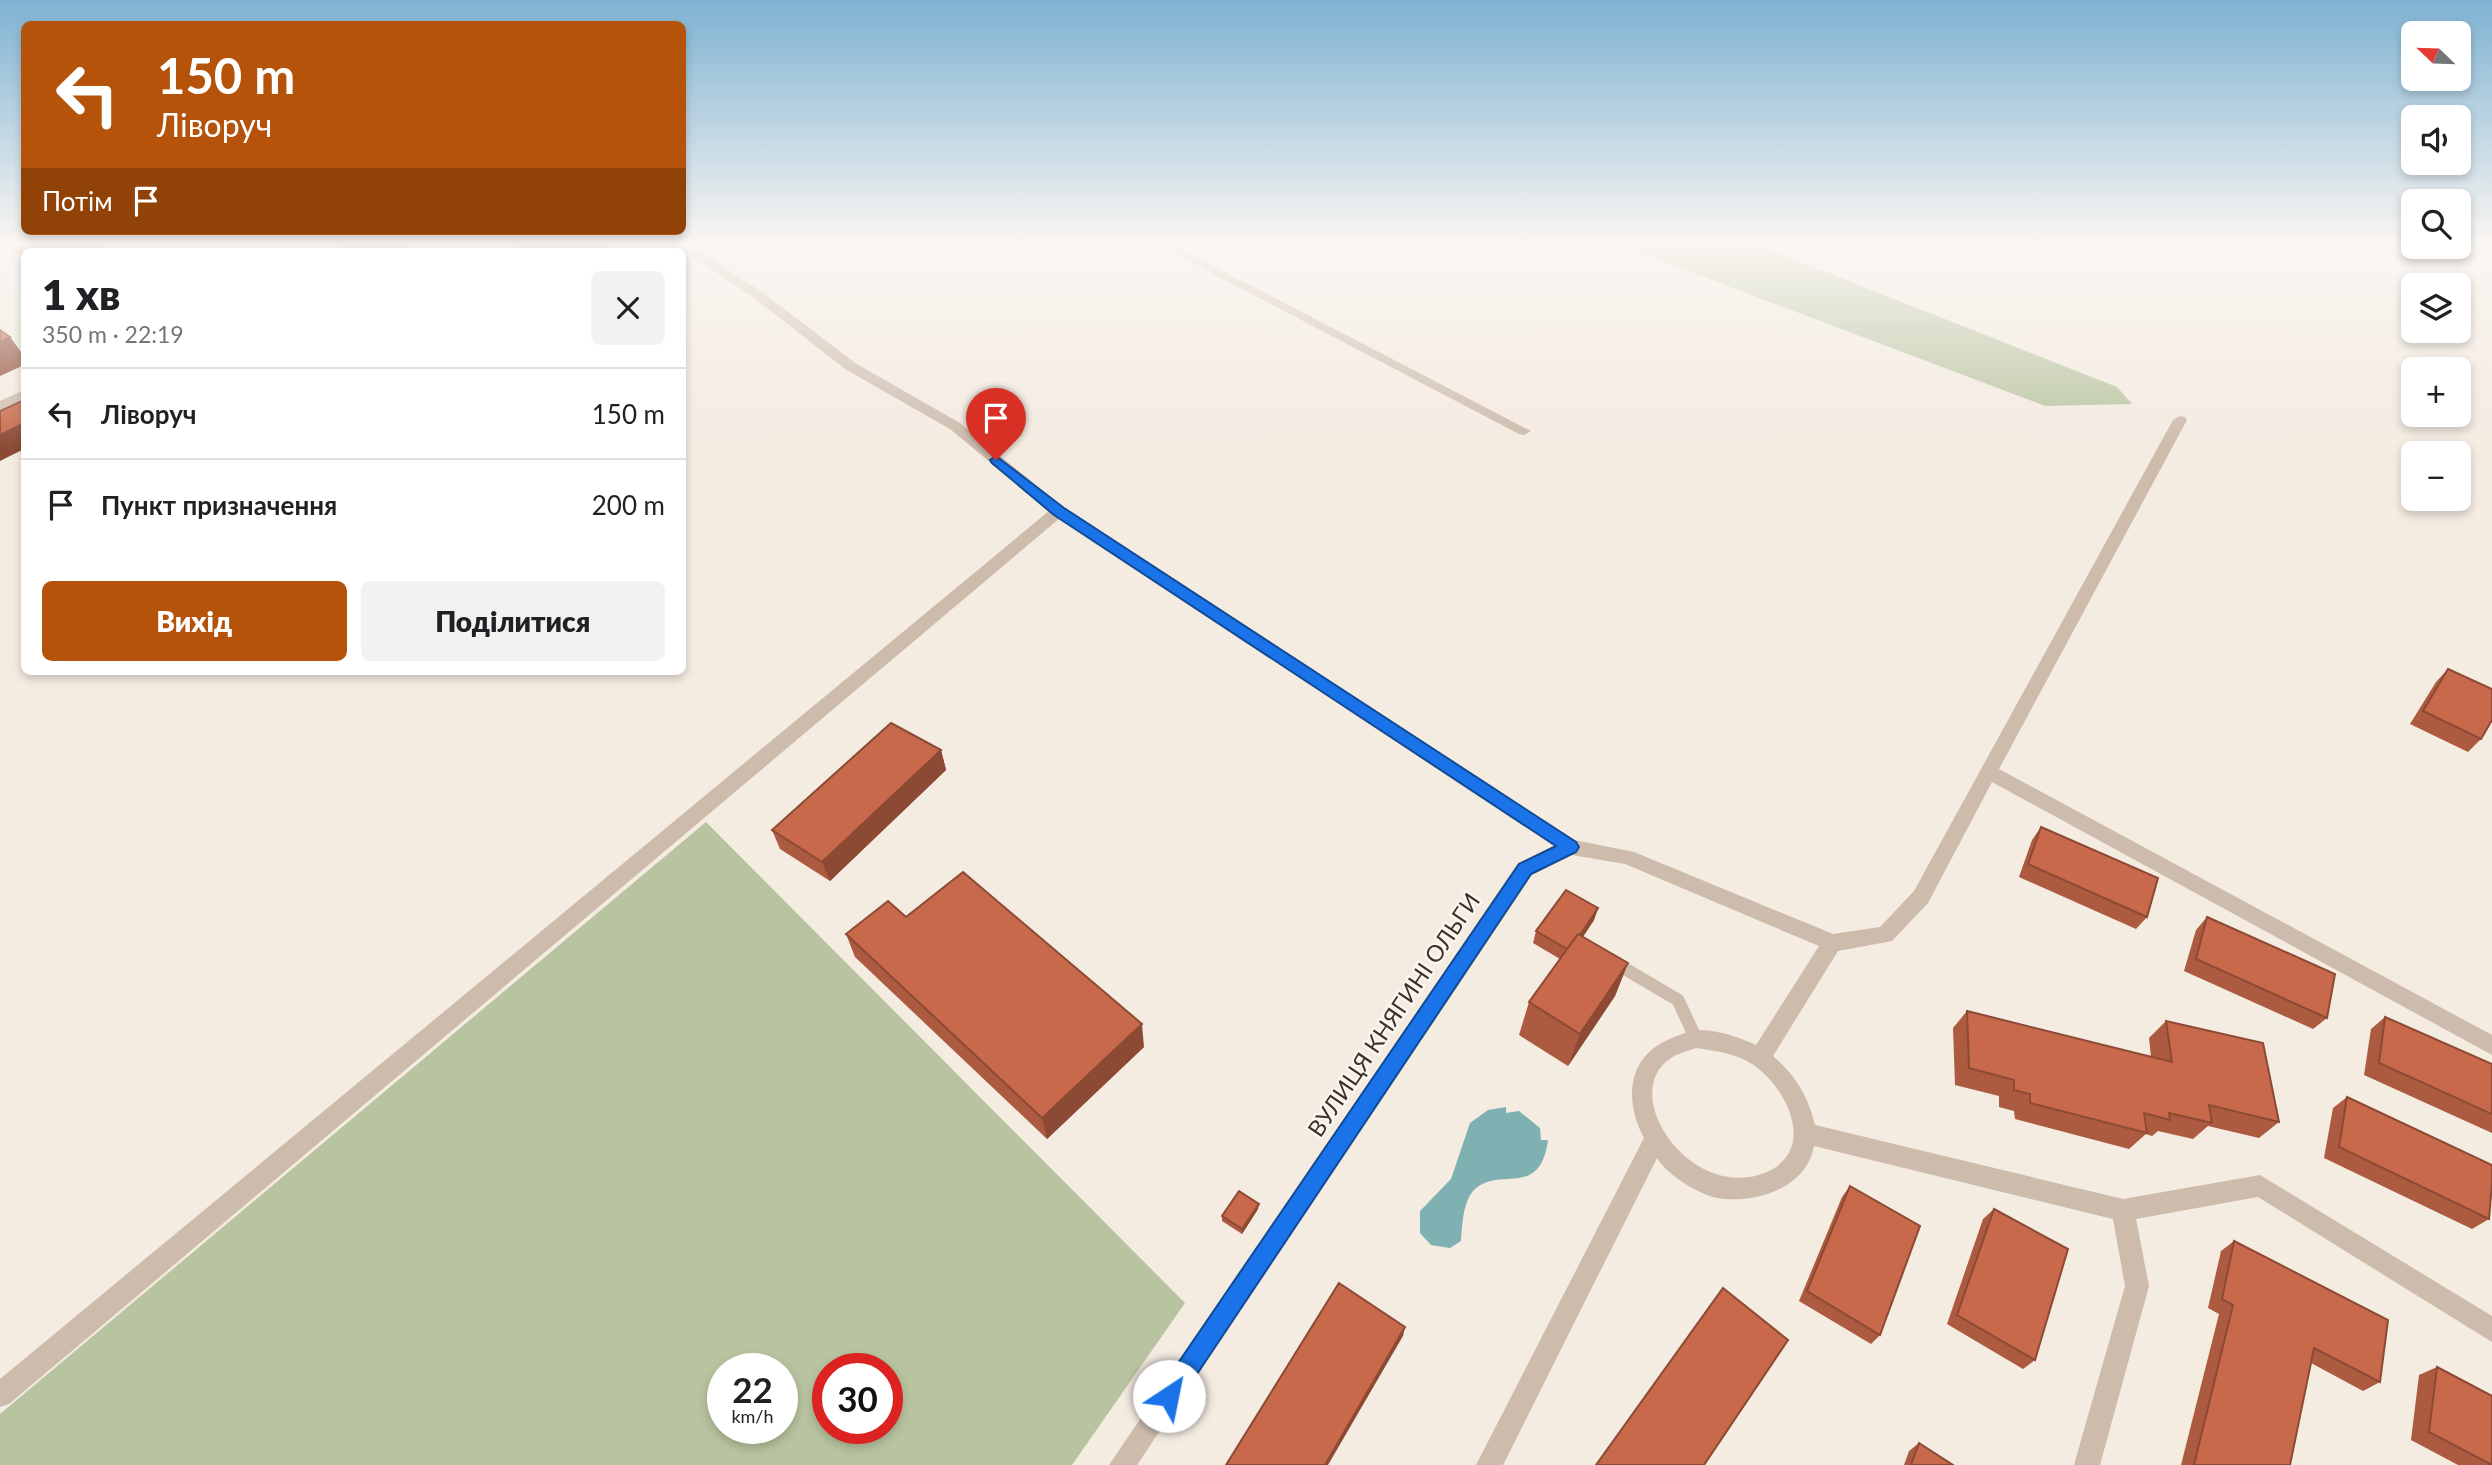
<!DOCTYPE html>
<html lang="uk">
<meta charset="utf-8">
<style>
:root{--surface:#fff;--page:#f2f2f2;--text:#202124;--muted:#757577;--line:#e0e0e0;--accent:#b45309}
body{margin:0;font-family:Lato,sans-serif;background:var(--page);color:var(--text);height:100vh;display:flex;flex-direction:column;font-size:26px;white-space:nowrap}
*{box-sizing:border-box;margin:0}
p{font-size:23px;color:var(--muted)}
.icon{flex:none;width:38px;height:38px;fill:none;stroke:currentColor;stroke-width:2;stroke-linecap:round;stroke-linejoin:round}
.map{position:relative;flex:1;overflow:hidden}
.drawer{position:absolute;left:21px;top:248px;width:665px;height:427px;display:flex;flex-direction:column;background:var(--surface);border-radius:10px;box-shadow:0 4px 10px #0003}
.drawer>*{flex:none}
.guide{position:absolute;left:21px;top:21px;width:665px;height:214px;border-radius:10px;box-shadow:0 4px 10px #0003;background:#b45309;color:#fff;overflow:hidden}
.needle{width:46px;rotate:293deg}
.fabs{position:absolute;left:2401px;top:21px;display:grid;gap:14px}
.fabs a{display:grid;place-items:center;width:70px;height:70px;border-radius:10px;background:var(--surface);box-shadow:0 4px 10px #0003;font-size:35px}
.speed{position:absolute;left:707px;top:1353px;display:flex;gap:14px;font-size:35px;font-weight:700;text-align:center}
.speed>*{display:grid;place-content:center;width:91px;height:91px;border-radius:50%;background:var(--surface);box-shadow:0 4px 10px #0003;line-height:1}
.speed small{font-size:18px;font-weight:400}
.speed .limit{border:10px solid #d22;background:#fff;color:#111}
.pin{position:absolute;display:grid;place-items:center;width:60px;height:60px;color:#fff;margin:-72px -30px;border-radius:50% 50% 50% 0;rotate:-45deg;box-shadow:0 0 7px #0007}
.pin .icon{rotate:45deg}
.me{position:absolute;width:77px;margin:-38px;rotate:34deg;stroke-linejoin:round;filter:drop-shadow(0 0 5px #0008)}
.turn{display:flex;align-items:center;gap:24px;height:147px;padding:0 21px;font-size:32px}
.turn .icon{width:91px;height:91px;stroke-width:2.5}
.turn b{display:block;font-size:49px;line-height:60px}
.then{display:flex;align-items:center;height:66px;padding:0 21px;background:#0003;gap:14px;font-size:26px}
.round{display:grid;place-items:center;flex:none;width:74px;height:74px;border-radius:10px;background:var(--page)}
.head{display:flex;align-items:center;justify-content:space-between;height:119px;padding:0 21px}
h1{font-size:42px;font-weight:800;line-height:52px}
.primary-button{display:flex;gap:14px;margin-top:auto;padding:14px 21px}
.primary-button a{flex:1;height:80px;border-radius:10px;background:var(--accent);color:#fff;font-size:28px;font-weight:800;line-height:80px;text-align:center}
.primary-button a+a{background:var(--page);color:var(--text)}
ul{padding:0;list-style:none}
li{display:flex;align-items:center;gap:21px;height:91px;padding:0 21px;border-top:2px solid var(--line)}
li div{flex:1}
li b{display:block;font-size:26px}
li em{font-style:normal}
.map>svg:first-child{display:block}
.green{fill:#b8c4a0;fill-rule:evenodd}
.water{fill:#7fb0b2}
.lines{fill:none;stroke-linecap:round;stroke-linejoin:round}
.lane{stroke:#cdbbac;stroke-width:13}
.street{fill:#cdbbac;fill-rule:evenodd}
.wall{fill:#ac5a40}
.shaded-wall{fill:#8c4a34}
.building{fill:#c8694b;stroke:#8c4a34;stroke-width:2}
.route{fill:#1a73e8;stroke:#114b97;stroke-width:2}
.labels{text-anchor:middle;stroke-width:5;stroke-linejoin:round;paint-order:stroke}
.near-street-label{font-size:23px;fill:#3b302b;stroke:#fbf5ee}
</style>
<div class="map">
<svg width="2492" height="1465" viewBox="0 0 2492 1465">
<rect width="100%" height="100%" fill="#f4ebe1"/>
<path class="green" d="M 1619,245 L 1758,245 L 2117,387 L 2132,404 L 2045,406 Z
M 706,822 L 1185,1303 L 1072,1465 L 0,1465 L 0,1414 ZM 723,1368 L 782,1368 L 782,1428 L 723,1428 ZM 828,1368 L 887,1368 L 887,1428 L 828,1428 Z"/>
<path class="water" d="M 1506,1107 L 1506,1113 L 1519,1111 L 1540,1128 L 1541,1140 L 1548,1140 C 1540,1199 1501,1166 1475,1189 C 1463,1200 1462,1226 1461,1241 L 1450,1248 L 1431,1245 L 1420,1233 L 1420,1211 L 1451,1179 L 1470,1123 L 1488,1110 Z"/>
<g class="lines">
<path class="lane" d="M 1615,963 L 1678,1000 L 1696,1039"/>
<path class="street" d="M 335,245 L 350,245 L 338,252 L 322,252 Z
M 676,245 L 690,245 L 765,294 L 855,363 L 960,423 L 1064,508 L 1574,840 L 1634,852 L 1833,934 L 1880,927 L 1914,891 L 2173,420 L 2180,416 L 2185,417 L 2187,420 L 1999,769 L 2492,1035 L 2492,1055 L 1992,782 L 1928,903 L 1892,941 L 1838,951 L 1773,1056 C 1796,1076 1808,1096 1815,1125 L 2123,1199 L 2260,1175 L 2492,1316 L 2492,1342 L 2258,1197 L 2136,1219 L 2149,1286 L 2100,1465 L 2074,1465 L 2125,1286 L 2113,1219 L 1814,1146 C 1807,1186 1761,1202 1725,1199 C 1703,1198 1668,1176 1657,1158 L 1503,1465 L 1476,1465 L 1644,1138 C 1623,1099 1628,1055 1672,1038 C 1680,1035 1690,1030 1698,1030 C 1719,1030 1738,1037 1756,1045 L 1819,946 L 1625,864 L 1572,855 L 1532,875 L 1137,1465 L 1109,1465 L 1518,863 L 1554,846 L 1060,518 L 9,1404 L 0,1407 L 0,1379 L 1049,511 L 950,429 L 845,369 L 757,300 ZM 1696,1048 C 1716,1051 1735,1053 1752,1064 C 1786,1086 1818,1149 1767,1172 C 1692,1204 1616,1094 1671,1058 C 1678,1053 1688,1051 1696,1048 Z
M 1158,245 L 1173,245 L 1531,431 L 1524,435 L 1519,434 Z
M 24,390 L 24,399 L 0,410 L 0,401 Z"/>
</g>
<path class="wall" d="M 5,245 L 102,245 L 107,252 L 24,252 L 24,258 Z
M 2448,669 L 2481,739 L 2468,752 L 2410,724 L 2436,682 Z
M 941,750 L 946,770 L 830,881 L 780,849 L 772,830 Z
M 2041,827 L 2147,917 L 2136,929 L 2019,877 L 2032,840 Z
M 1598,908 L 1594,920 L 1583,937 L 1628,963 L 1615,996 L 1568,1066 L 1519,1035 L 1529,1002 L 1560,959 L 1533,943 L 1536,931 Z
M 906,917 L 1144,1047 L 1047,1139 L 855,957 L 846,934 Z
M 2207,917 L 2327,1018 L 2313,1029 L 2184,971 L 2196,930 Z
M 1967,1011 L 2151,1057 L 2149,1038 L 2166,1021 L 2279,1122 L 2259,1138 L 2208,1126 L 2193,1139 L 2158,1131 L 2152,1136 L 2146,1134 L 2129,1149 L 2015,1119 L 2014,1111 L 1999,1107 L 1999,1096 L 1955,1085 L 1953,1028 Z
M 2385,1017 L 2492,1064 L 2492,1133 L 2364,1075 L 2371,1029 Z
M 2347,1097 L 2489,1219 L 2472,1229 L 2324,1158 L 2333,1108 Z
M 1850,1186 L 1880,1335 L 1871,1344 L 1799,1301 L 1842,1197 Z
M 1258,1209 L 1242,1234 L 1222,1221 L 1222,1216 Z
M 1994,1209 L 2035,1360 L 2023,1369 L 1947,1324 L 1983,1219 Z
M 2234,1241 L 2380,1382 L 2363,1391 L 2311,1363 L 2290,1465 L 2181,1465 L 2219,1314 L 2208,1308 L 2221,1251 Z
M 2437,1367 L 2492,1465 L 2458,1465 L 2411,1440 L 2419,1375 Z
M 1919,1443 L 1953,1465 L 1904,1465 L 1909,1451 Z"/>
<path class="shaded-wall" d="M 83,245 L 102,245 L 107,252 L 65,252 Z
M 395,245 L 407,245 L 411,252 L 380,252 Z
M 574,245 L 611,245 L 598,252 L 559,252 Z
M 10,337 L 24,356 L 24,365 L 0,376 L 0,342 Z
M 24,423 L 24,449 L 0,461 L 0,435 Z
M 941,750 L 946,770 L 830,881 L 822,862 Z
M 1598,908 L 1594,920 L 1566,962 L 1570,950 Z
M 1628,963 L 1615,996 L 1568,1066 L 1580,1034 Z
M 1142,1024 L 1144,1047 L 1047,1139 L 1042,1118 Z
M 1259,1204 L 1258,1209 L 1242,1234 L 1242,1229 Z
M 1405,1327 L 1403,1336 L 1328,1465 L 1325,1465 Z"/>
<path class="building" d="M 19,245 L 83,245 L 65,252 L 30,252 Z
M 349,245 L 395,245 L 380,252 L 334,252 Z
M 522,245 L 574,245 L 559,252 L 507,252 Z
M 0,330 L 10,337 L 0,342 Z
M 24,400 L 24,423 L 0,435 L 0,411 Z
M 2448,669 L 2492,689 L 2492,720 L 2481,739 L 2423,711 Z
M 891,723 L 941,750 L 822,862 L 772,830 Z
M 2041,827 L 2158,878 L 2147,917 L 2028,864 Z
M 963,872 L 1142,1024 L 1042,1118 L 846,934 L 888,901 L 906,917 Z
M 1566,890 L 1598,908 L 1580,935 L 1578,934 L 1567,949 L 1536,931 Z
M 2207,917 L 2335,974 L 2327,1018 L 2196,959 Z
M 1578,934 L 1628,963 L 1580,1034 L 1529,1002 Z
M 1967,1011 L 2172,1062 L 2166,1021 L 2263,1043 L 2279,1122 L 2209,1105 L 2212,1123 L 2169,1113 L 2170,1120 L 2144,1113 L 2147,1133 L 2030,1103 L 2030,1094 L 2014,1090 L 2014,1080 L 1969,1068 Z
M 2385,1017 L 2492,1064 L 2492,1114 L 2379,1063 Z
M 2347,1097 L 2492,1165 L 2492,1183 L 2489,1219 L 2339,1147 Z
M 1850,1186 L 1920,1226 L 1880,1335 L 1807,1291 Z
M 1239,1191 L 1259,1204 L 1242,1229 L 1222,1216 Z
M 1994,1209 L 2068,1249 L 2035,1360 L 1957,1315 Z
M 2234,1241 L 2388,1320 L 2380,1382 L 2314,1348 L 2290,1465 L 2194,1465 L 2233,1305 L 2222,1299 Z
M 1339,1283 L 1405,1327 L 1325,1465 L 1226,1465 Z
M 1723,1288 L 1788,1340 L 1704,1465 L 1596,1465 Z
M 2437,1367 L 2492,1396 L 2492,1465 L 2429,1432 Z
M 1919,1443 L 1953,1465 L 1911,1465 Z"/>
<linearGradient id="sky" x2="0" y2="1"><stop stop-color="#7eb2d2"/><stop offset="0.54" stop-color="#faf6f2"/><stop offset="1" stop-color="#faf6f2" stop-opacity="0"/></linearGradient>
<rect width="2492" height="450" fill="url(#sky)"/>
<path class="route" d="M 996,456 L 1064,508 L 1576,842 L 1579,847 L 1576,852 L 1531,874 L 1177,1404 L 1169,1407 L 1161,1404 L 1158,1396 L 1161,1388 L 1519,864 L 1556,846 L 1054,515 L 992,463 L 990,460 Z"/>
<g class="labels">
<g class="near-street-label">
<text transform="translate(1394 1015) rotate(-56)" y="8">ВУЛИЦЯ КНЯГИНІ ОЛЬГИ</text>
</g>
</g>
</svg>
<div class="fabs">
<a><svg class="needle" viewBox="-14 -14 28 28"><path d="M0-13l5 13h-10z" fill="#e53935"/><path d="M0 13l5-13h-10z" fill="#757577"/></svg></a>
<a><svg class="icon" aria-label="sound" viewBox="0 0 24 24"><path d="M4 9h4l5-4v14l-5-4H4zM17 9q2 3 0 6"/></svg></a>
<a><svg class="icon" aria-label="search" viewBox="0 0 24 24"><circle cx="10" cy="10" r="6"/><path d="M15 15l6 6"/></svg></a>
<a><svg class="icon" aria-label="layers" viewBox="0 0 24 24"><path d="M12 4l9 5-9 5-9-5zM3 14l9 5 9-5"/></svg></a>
<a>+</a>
<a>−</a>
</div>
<div class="speed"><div>22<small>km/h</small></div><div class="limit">30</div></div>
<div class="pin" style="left:996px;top:460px;background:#d93025"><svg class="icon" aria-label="arrive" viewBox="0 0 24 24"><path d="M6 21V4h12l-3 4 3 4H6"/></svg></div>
<svg class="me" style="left:1169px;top:1396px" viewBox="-20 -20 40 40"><circle r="19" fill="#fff"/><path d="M0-13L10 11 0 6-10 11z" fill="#1a73e8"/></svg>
<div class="guide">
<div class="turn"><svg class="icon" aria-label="left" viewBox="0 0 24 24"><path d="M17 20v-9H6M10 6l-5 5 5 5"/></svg><div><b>150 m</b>Ліворуч</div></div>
<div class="then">Потім<svg class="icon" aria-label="arrive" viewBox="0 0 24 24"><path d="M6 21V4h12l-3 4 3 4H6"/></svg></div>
</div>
<section class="drawer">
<div class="head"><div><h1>1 хв</h1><p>350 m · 22:19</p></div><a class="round"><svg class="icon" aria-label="close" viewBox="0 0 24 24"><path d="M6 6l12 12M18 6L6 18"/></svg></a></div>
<ul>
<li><svg class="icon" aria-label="left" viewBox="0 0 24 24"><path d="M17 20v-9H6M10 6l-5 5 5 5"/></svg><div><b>Ліворуч</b></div><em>150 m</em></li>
<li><svg class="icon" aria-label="arrive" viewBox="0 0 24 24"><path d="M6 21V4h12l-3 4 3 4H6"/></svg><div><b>Пункт призначення</b></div><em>200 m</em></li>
</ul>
<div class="primary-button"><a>Вихід</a><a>Поділитися</a></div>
</section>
</div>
